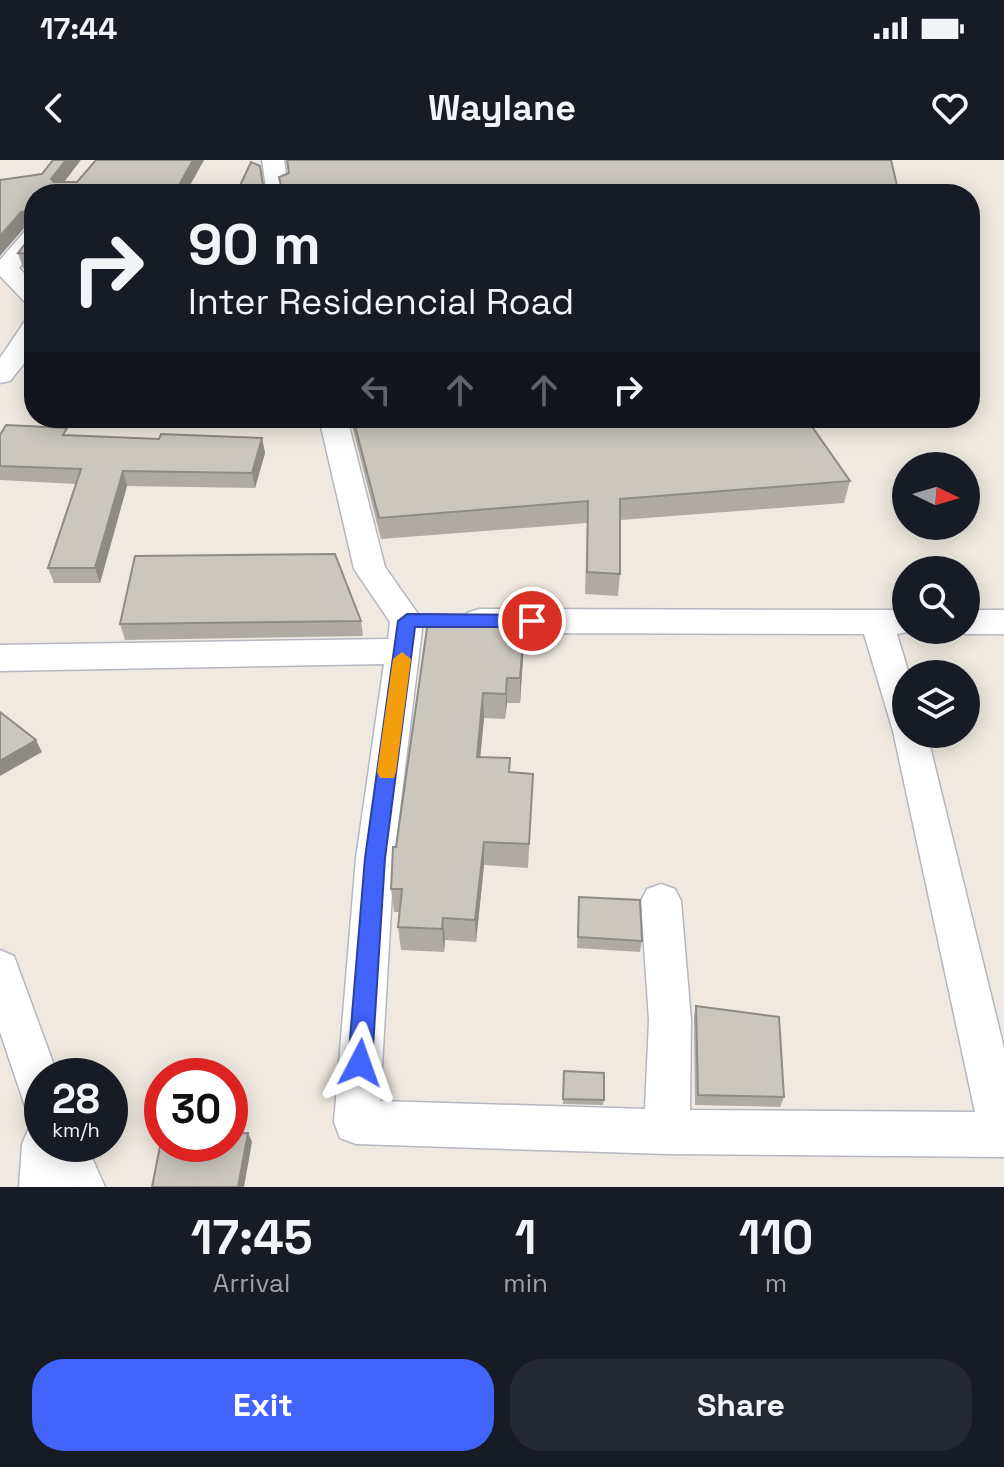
<!DOCTYPE html>
<style>
:root{--surface:#171b24;--page:#242831;--text:#f1f3f6;--muted:#9ea1a6;--accent:#4264fb}
body{margin:0;font-family:"Space Grotesk",sans-serif;background:var(--page);color:var(--text);height:100vh;display:flex;flex-direction:column;font-size:30px;white-space:nowrap}
*{box-sizing:border-box;margin:0}
p{font-size:26px;color:var(--muted)}
.icon{flex:none;width:44px;height:44px;fill:none;stroke:currentColor;stroke-width:2;stroke-linecap:round;stroke-linejoin:round}
.map{position:relative;height:1027px;overflow:hidden}
.panel{display:flex;flex-direction:column;background:var(--surface);flex:1}
.panel>*{flex:none}
.top-card{position:absolute;left:24px;top:24px;width:956px;height:244px;border-radius:32px;box-shadow:0 4px 20px #0003;background:#171b24;color:var(--text);overflow:hidden}
.needle{width:52px;rotate:95deg}
.buttons{position:absolute;left:892px;top:292px;display:grid;gap:16px}
.buttons a{display:grid;place-items:center;width:88px;height:88px;border-radius:50%;background:var(--surface);box-shadow:0 4px 20px #0003;font-size:40px}
.speed{position:absolute;left:24px;top:898px;display:flex;gap:16px;font-size:40px;font-weight:700;text-align:center}
.speed>*{display:grid;place-content:center;width:104px;height:104px;border-radius:50%;background:var(--surface);box-shadow:0 4px 20px #0003;line-height:1}
.speed small{font-size:20px;font-weight:400}
.speed .limit{border:12px solid #d22;background:#fff;color:#111}
.pin{position:absolute;display:grid;place-items:center;width:68px;height:68px;color:#fff;margin:-34px;border:4px solid #fff;border-radius:50%;box-shadow:0 2px 8px #0007}
.me{position:absolute;width:88px;margin:-44px;rotate:4deg;stroke-linejoin:round;filter:drop-shadow(0 0 6px #0008)}
.turn{display:flex;align-items:center;gap:28px;height:168px;padding:0 32px;font-size:36px}
.turn .icon{width:104px;height:104px;stroke-width:2.5}
.turn b{display:block;font-size:56px;line-height:68px}
.lanes{display:flex;align-items:center;height:76px;padding:0 32px;background:#0003;justify-content:center;gap:40px;direction:ltr}
.lanes .off{opacity:.35}
.eta{display:flex;justify-content:space-evenly;align-items:center;height:136px;text-align:center}
.eta b{font-size:48px;font-weight:700;line-height:56px}
.primary-button{display:flex;gap:16px;margin-top:auto;padding:16px 32px}
.primary-button a{flex:1;height:92px;border-radius:32px;background:var(--accent);color:#fff;font-size:32px;font-weight:700;line-height:92px;text-align:center}
.primary-button a+a{background:var(--page);color:var(--text)}
.status{display:flex;justify-content:space-between;align-items:center;height:56px;padding:0 40px;background:var(--surface);direction:ltr}
.status svg{height:22px;fill:currentColor}
header{display:flex;justify-content:space-between;align-items:center;height:104px;padding:0 32px;background:var(--surface);font-size:36px;font-weight:700}
.map>svg:first-child{display:block}
.lines{fill:none;stroke-linecap:round;stroke-linejoin:round}
.street-casing{stroke:#b4b7c1;stroke-width:3}
.street{fill:#fff;fill-rule:evenodd}
.wall{fill:#afaba4}
.shaded-wall{fill:#8e8b86}
.building{fill:#cbc7bf;stroke:#8e8b86;stroke-width:2}
.route{fill:#4264fb;stroke:#2b41a3;stroke-width:2}
.slow{fill:#f59e0b}
</style>
<div class="status"><b>17:44</b><svg viewBox="0 0 49 12"><path d="M0 12V9h3v3zM5 12V6h3v6zM10 12V3h3v9zM15 12V0h3v12zM26 1h20v11H26zM47 4h2v5h-2z"/></svg></div>
<header><svg class="icon" aria-label="back" viewBox="0 0 24 24"><path d="M15 5l-7 7 7 7"/></svg>Waylane<svg class="icon" aria-label="heart" viewBox="0 0 24 24"><path d="M12 20l-8-8c-3-5 5-10 8-4 3-6 11-1 8 4z"/></svg></header>
<div class="map">
<svg width="1004" height="1027" viewBox="0 0 1004 1027">
<rect width="100%" height="100%" fill="#efe9e1"/>
<g class="lines">
<g class="street-casing">
<path id="street" d="M 262,0 L 284,0 L 289,34 L 267,34 Z
M 34,68 L 34,90 L 19,108 L 34,123 L 34,145 L 25,142 L 0,116 L 0,100 L 26,70 Z
M 34,158 L 34,191 L 10,221 L 0,223 L 0,198 L 25,161 Z
M 319,258 L 347,258 L 385,407 L 423,461 L 394,698 L 380,941 L 645,949 L 649,860 L 641,741 L 647,729 L 661,724 L 675,729 L 681,741 L 691,860 L 690,950 L 975,952 L 893,571 L 864,474 L 479,473 L 467,469 L 463,461 L 467,453 L 479,449 L 906,450 L 906,470 L 918,470 L 897,474 L 909,514 L 906,514 L 906,574 L 927,574 L 1004,888 L 1004,997 L 667,994 L 356,984 L 340,978 L 334,962 L 356,698 L 384,504 L 0,511 L 0,485 L 388,479 L 390,462 L 354,409 Z
M 966,450 L 1004,450 L 1004,474 L 966,474 L 954,470 L 966,470 Z
M 0,790 L 14,796 L 58,916 L 42,916 L 42,955 L 26,949 L 0,872 Z
M 42,963 L 42,984 L 86,984 L 105,1027 L 19,1027 L 22,984 L 29,968 Z"/>
</g>
<use href="#street" class="street"/>
</g>
<path class="wall" d="M 96,0 L 204,0 L 185,34 L 34,34 L 34,109 L 23,108 L 18,93 L 32,75 L 32,66 L 25,67 L 0,20 L 77,22 Z
M 350,258 L 806,258 L 850,321 L 844,343 L 620,360 L 620,414 L 618,436 L 585,434 L 587,363 L 381,379 Z
M 0,275 L 69,275 L 159,279 L 262,278 L 265,293 L 255,328 L 127,326 L 100,423 L 54,423 L 48,408 L 76,324 L 0,320 Z
M 429,454 L 524,483 L 520,543 L 507,543 L 505,559 L 484,558 L 480,597 L 510,612 L 533,614 L 528,708 L 484,705 L 476,782 L 445,780 L 444,792 L 401,790 L 398,767 L 399,752 L 394,752 L 391,729 Z
M 361,461 L 363,476 L 125,480 L 120,464 Z
M 579,737 L 642,781 L 640,792 L 577,788 Z
M 696,846 L 784,937 L 780,947 L 695,945 L 694,856 Z
M 564,911 L 604,940 L 603,945 L 563,944 Z"/>
<path class="shaded-wall" d="M 66,0 L 81,0 L 55,34 L 51,19 Z
M 193,0 L 204,0 L 185,34 L 174,34 Z
M 31,51 L 34,66 L 25,67 L 0,96 L 0,76 L 21,52 Z
M 262,278 L 265,293 L 255,328 L 252,313 Z
M 123,311 L 127,326 L 100,423 L 95,408 Z
M 525,458 L 524,483 L 520,543 L 520,518 Z
M 507,518 L 507,543 L 505,559 L 506,534 Z
M 483,533 L 484,558 L 478,621 L 477,597 Z
M 36,580 L 42,592 L 0,616 L 0,601 Z
M 484,682 L 484,705 L 476,782 L 475,760 Z
M 443,758 L 445,780 L 444,792 L 442,769 Z
M 248,973 L 252,982 L 244,1027 L 238,1027 Z"/>
<path class="building" d="M 53,0 L 66,0 L 51,19 L 54,22 L 77,22 L 96,0 L 193,0 L 174,34 L 34,34 L 34,94 L 18,93 L 32,75 L 31,51 L 21,52 L 0,76 L 0,20 L 42,14 Z
M 287,0 L 891,0 L 899,34 L 283,34 L 279,17 L 289,13 Z
M 251,2 L 260,6 L 263,25 L 268,27 L 265,34 L 236,34 Z
M 353,258 L 806,258 L 850,321 L 620,339 L 620,414 L 587,412 L 588,341 L 379,358 Z
M 6,265 L 67,268 L 63,275 L 159,279 L 161,274 L 262,278 L 252,313 L 123,311 L 95,408 L 48,408 L 81,309 L 0,306 L 0,275 Z
M 335,394 L 361,461 L 120,464 L 135,396 Z
M 429,454 L 525,458 L 520,518 L 507,518 L 506,534 L 483,533 L 477,597 L 510,598 L 509,612 L 533,614 L 529,684 L 484,682 L 475,760 L 443,758 L 442,769 L 398,767 L 402,729 L 391,729 L 393,687 L 396,687 Z
M 0,552 L 36,580 L 0,601 Z
M 579,737 L 640,740 L 642,781 L 578,777 Z
M 696,846 L 779,857 L 784,937 L 698,935 Z
M 564,911 L 604,913 L 604,940 L 563,939 Z
M 248,973 L 238,1027 L 152,1027 L 162,976 L 162,984 L 230,984 L 230,974 Z"/>
<path class="route" d="M 407,454 L 532,455 L 541,461 L 532,467 L 415,467 L 385,698 L 372,903 L 368,911 L 360,914 L 352,911 L 348,903 L 365,698 L 398,461 Z"/>
<path class="slow" d="M 402,492 L 411,499 L 396,612 L 394,618 L 380,618 L 377,612 L 393,499 Z"/>
</svg>
<div class="buttons">
<a><svg class="needle" viewBox="-14 -14 28 28"><path d="M0-13l5 13h-10z" fill="#e53935"/><path d="M0 13l5-13h-10z" fill="#9ea1a6"/></svg></a>
<a><svg class="icon" aria-label="search" viewBox="0 0 24 24"><circle cx="10" cy="10" r="6"/><path d="M15 15l6 6"/></svg></a>
<a><svg class="icon" aria-label="layers" viewBox="0 0 24 24"><path d="M12 4l9 5-9 5-9-5zM3 14l9 5 9-5"/></svg></a>
</div>
<div class="speed"><div>28<small>km/h</small></div><div class="limit">30</div></div>
<div class="pin" style="left:532px;top:461px;background:#d93025"><svg class="icon" aria-label="arrive" viewBox="0 0 24 24"><path d="M6 21V4h12l-3 4 3 4H6"/></svg></div>
<svg class="me" style="left:360px;top:903px" viewBox="-20 -20 40 40"><path d="M0-17L14 15 0 8-14 15z" fill="#4264fb" stroke="#fff" stroke-width="4"/></svg>
<div class="top-card">
<div class="turn"><svg class="icon" aria-label="right" viewBox="0 0 24 24"><path d="M7 20v-9h11M14 6l5 5-5 5"/></svg><div><b>90 m</b>Inter Residencial Road</div></div>
<div class="lanes"><svg class="icon off" aria-label="left" viewBox="0 0 24 24"><path d="M17 20v-9H6M10 6l-5 5 5 5"/></svg><svg class="icon off" aria-label="ahead" viewBox="0 0 24 24"><path d="M12 20V5M6 11l6-6 6 6"/></svg><svg class="icon off" aria-label="ahead" viewBox="0 0 24 24"><path d="M12 20V5M6 11l6-6 6 6"/></svg><svg class="icon" aria-label="right" viewBox="0 0 24 24"><path d="M7 20v-9h11M14 6l5 5-5 5"/></svg></div>
</div>
</div>
<section class="panel">
<div class="eta">
<div><b>17:45</b><p>Arrival</p></div>
<div><b>1</b><p>min</p></div>
<div><b>110</b><p>m</p></div>
</div>
<div class="primary-button"><a>Exit</a><a>Share</a></div>
</section>
